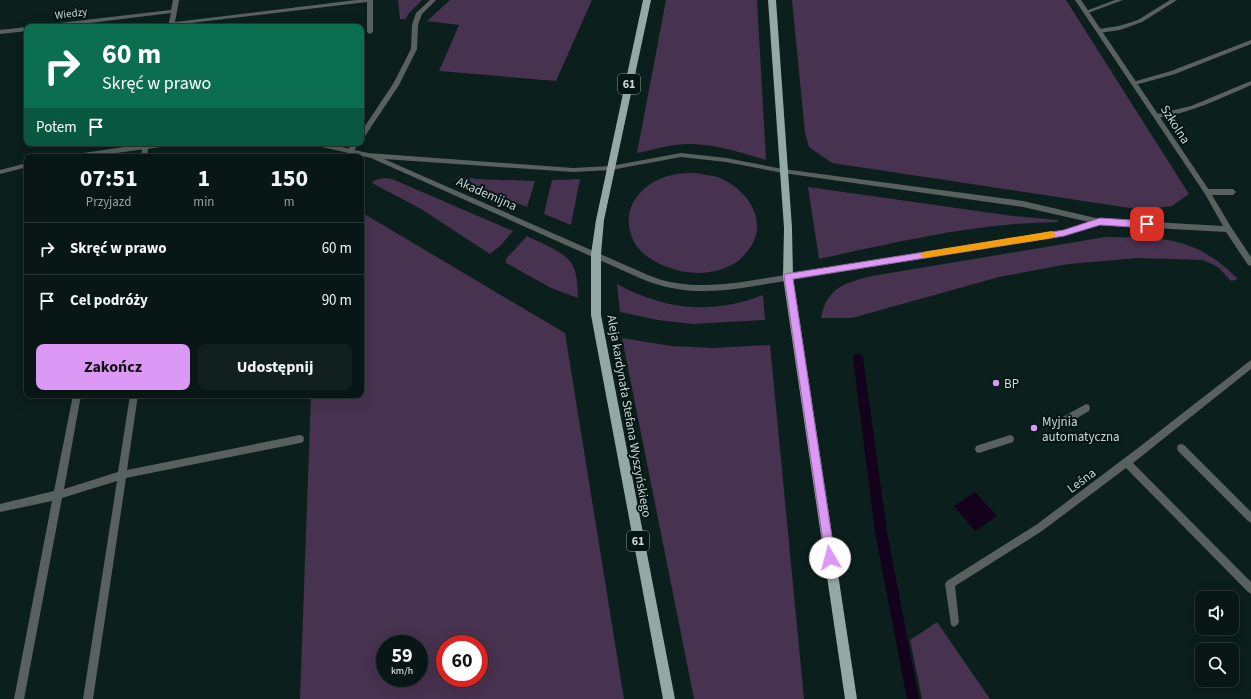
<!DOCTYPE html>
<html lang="pl">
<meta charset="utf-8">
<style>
:root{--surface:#081715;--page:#11201e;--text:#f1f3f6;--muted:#989fa0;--line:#293634;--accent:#db99f5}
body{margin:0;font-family:"Source Sans 3",sans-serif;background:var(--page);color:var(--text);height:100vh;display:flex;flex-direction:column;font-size:15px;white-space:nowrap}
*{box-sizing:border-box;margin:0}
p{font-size:13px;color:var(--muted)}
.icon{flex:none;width:22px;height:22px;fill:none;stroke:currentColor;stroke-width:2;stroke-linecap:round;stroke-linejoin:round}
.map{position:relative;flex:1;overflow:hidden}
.side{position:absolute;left:24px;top:154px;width:340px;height:244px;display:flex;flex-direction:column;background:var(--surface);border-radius:8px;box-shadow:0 4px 16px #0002,0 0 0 1px var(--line)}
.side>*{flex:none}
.top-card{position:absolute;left:24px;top:24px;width:340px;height:122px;border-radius:8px;box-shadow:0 4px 16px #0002,0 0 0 1px var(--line);background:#0b6e4f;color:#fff;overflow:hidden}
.tools{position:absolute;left:1195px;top:591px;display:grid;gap:8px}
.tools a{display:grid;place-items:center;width:44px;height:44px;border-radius:8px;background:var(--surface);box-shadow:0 4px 16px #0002,0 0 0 1px var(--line);font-size:20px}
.speed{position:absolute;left:376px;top:635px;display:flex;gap:8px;font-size:20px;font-weight:700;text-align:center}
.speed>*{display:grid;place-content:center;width:52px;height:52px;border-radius:50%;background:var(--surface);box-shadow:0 4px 16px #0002,0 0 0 1px var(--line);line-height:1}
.speed small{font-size:10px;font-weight:400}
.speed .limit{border:6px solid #d22;background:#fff;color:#111}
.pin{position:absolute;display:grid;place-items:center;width:34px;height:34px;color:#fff;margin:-17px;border-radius:8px;box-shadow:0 2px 6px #0006}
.me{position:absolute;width:44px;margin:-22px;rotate:352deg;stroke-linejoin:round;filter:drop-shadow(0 0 3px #0008)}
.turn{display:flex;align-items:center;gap:14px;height:84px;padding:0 12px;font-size:18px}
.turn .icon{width:52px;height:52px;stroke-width:2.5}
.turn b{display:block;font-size:28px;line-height:34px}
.then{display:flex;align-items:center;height:38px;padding:0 12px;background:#0003;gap:8px;font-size:15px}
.eta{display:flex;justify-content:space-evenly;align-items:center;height:68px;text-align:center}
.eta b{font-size:24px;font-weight:700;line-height:28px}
.action{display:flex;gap:8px;margin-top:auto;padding:8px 12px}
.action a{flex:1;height:46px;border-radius:8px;background:var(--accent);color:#111;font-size:16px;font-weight:700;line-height:46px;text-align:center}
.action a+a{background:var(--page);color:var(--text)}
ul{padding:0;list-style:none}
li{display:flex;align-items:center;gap:12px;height:52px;padding:0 12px;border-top:1px solid var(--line)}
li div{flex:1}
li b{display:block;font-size:15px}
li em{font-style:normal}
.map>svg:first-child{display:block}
.green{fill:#47324f;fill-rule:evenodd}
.water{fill:#14011c}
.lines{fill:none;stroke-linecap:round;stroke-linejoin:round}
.stream{fill:#14011c;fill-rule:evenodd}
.service{fill:#58615f;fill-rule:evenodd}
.minor{fill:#58615f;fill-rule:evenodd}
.primary{fill:#94a8a4;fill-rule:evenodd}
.route{fill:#db99f5;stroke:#8e639f}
.slow{fill:#f59e0b}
.poi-dot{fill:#db99f5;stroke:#041613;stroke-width:1.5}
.labels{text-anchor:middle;stroke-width:4;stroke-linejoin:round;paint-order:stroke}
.far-street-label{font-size:11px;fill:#cbd7d5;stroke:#041613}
.shield{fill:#041613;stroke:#8f9d9b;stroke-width:1}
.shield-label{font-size:12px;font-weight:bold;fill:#cbd7d5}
.street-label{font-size:13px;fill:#cbd7d5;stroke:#041613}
.poi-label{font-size:13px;fill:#cbd7d5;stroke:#041613;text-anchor:start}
</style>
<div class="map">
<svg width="1251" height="699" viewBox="0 0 1251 699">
<rect width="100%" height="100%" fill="#0b1f1c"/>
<path class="green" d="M 398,0 L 422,0 L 408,14 L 406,19 L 400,19 Z
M 450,0 L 592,0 L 556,81 L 439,71 L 459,25 L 427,21 Z
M 666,0 L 757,0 L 766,160 C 742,153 718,145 693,144 C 674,143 655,149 637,153 Z
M 792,0 L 1066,0 L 1189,194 L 1172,206 L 1143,210 L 832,163 L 809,147 L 805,133 Z
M 696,173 C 704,175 713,175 720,178 C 750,191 771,225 746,253 C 744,255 741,259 738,261 C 710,281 669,274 644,254 C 635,247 630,235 629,225 C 626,199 649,180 672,175 C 680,173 689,173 696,173 Z
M 459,176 L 476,179 L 535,181 L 527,207 L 457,179 Z
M 385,178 L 392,179 L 513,231 L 501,245 L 490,254 L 421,209 L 372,183 L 375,180 Z
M 580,179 L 571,225 L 544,214 L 552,180 Z
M 808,187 L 1013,216 L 1057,220 L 1058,222 C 977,223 897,242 819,259 Z
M 361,212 L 565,333 L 624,699 L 300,699 L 311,395 L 361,395 ZM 385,644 L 419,644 L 419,678 L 385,678 ZM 445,644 L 479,644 L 479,678 L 445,678 Z
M 527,236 C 540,243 567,252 573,266 C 578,276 577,287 578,298 L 551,288 L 506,263 L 506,259 Z
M 1105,237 C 1164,238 1193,235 1238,279 L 1231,281 L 1218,267 L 1203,260 L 1138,258 L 1069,264 L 999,277 L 852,318 L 821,318 C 827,287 845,283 872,276 Z
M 617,284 C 665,310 711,315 763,295 L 765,320 L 692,324 L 658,320 L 620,312 Z
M 622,338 L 671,346 L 714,348 L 770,345 L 804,699 L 694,699 Z
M 937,622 L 990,699 L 922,699 L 910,640 Z"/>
<path class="water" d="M 975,492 L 997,516 L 975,531 L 954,506 Z"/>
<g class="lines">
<path class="stream" d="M 858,354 L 862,355 L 863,358 L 887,532 L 919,699 L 907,699 L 875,532 L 853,358 L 854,355 Z"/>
<path class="service" d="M 173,0 L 179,0 L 175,22 L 356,0 L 373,0 L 373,32 L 370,34 L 367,32 L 367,2 L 174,25 L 174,27 L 168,27 L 171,13 L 57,27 L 39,27 L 42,25 L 171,10 Z
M 430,0 L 436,0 L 422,14 L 418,25 L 417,49 L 399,85 L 363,139 L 361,139 L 361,132 L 393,84 L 411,49 L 412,25 L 416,13 Z
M 1115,0 L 1123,0 L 1088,13 L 1083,12 Z
M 1170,0 L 1177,0 L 1142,22 L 1120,30 L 1099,33 L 1096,31 L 1099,29 L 1119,26 L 1138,20 Z
M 27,27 L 27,31 L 0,34 L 0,30 Z
M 1251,40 L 1251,44 L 1175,74 L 1135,85 L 1132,83 L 1133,82 L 1171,71 Z
M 1251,81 L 1251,85 C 1220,99 1190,113 1157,118 L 1154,116 L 1157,114 L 1191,106 Z
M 143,143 L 149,143 L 147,157 L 141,157 Z
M 352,143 L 359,143 L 352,153 L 348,153 L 347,151 Z
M 1207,189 L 1233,189 L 1236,192 L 1233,195 L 1207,195 L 1204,192 Z
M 1251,360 L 1251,369 L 1133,463 L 1251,582 L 1251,594 L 1248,592 L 1126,468 L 1042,531 L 955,586 L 959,622 L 957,625 L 954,627 L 951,625 L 945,584 L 947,581 L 1036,525 L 1138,448 Z
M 73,395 L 81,395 L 64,489 L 118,472 L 130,395 L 138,395 L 127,470 L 300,435 L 303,436 L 304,439 L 303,442 L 300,443 L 126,478 L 93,699 L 83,699 L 117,481 L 62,498 L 24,699 L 14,699 L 52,501 L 0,512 L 0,504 L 54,491 Z
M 1086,404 L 1089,405 L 1090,408 L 1089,411 L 1065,425 L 1062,426 L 1059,425 L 1058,422 L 1059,419 Z
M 1010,435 L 1013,436 L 1014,439 L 1013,442 L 979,453 L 976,452 L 975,449 L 976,446 Z
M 1181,444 L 1184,445 L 1251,512 L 1251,523 L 1248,521 L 1178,451 L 1177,448 L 1178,445 Z"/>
<path class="minor" d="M 1075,0 L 1081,0 L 1209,190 L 1231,227 L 1251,257 L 1251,266 L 1248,265 L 1226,232 L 1099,225 L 1063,236 L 742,288 C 707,293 675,293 642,279 L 371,158 L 313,145 L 310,143 L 324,143 L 368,153 L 573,168 L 611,166 L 681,153 L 726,158 L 783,169 L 1023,201 L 1100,219 L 1223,226 L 1205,194 ZM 681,157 L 726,162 L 783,173 L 1023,207 L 1089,222 L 1063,230 L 742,282 C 710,286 678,288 648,275 L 384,159 L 573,172 L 611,170 Z
M 152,143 L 179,143 L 176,145 L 86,157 L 66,157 L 69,155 Z
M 27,163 L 27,167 L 0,174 L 0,170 Z"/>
<path class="primary" d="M 643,0 L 651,0 L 604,220 L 601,254 L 601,315 L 675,699 L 663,699 L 591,315 L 591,254 L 596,220 Z
M 768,0 L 776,0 L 792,228 L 793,277 L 857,699 L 845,699 L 783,277 L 784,228 Z"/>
</g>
<path class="route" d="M 1100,218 L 1147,221 L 1151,224 L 1147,228 L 1100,225 L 1064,236 L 793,279 L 835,558 L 834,562 L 830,564 L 826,562 L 784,276 L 785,274 L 1064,230 Z"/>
<path class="slow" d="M 1052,231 L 1056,235 L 1052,238 L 924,258 L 920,255 L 924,252 Z"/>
<g class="poi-dot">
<circle cx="996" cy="383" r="4"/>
<circle cx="1034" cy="428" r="4"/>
</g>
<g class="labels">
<g class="far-street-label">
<text transform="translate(71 13) rotate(-7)" y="4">Wiedzy</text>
</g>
<g class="shield">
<rect x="618" y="74" width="22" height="20" rx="3"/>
<rect x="627" y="531" width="22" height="20" rx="3"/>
</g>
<g class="shield-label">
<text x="629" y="88">61</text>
<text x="638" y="545">61</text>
</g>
<g class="street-label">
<text transform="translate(1176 124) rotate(57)" y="5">Szkolna</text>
<text transform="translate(487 193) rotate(24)" y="5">Akademijna</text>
<text transform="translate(630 416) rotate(80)" y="5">Aleja kardynała Stefana Wyszyńskiego</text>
<text transform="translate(1081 480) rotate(-37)" y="5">Leśna</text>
</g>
<g class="poi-label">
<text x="1004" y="388">BP</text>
<text x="1042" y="426">Myjnia<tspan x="1042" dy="15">automatyczna</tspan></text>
</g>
</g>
</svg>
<div class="tools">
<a><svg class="icon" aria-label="sound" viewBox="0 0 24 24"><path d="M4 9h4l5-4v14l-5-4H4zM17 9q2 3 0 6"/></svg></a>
<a><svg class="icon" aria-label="search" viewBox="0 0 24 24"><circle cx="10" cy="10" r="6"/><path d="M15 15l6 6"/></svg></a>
</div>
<div class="speed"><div>59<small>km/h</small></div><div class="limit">60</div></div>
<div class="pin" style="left:1147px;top:224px;background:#d93025"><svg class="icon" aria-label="arrive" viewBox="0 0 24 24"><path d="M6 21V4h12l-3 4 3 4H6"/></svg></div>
<svg class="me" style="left:830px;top:558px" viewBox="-20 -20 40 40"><circle r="19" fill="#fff"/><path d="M0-13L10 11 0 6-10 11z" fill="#db99f5"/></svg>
<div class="top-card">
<div class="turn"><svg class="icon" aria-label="right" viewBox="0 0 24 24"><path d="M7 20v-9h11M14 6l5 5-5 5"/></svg><div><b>60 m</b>Skręć w prawo</div></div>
<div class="then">Potem<svg class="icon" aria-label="arrive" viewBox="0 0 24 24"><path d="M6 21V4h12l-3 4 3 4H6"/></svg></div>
</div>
<section class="side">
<div class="eta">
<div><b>07:51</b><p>Przyjazd</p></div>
<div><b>1</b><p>min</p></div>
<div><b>150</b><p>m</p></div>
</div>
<ul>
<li><svg class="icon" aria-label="right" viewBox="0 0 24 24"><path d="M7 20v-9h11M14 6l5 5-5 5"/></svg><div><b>Skręć w prawo</b></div><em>60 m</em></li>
<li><svg class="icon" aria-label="arrive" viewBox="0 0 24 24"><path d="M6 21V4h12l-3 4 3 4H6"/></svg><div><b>Cel podróży</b></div><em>90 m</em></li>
</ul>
<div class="action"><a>Zakończ</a><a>Udostępnij</a></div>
</section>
</div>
